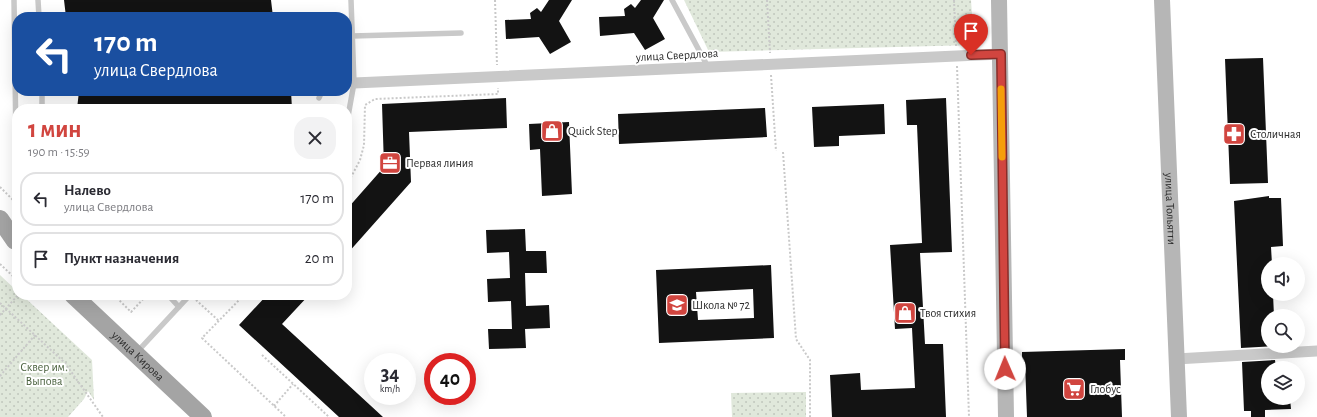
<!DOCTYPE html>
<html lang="ru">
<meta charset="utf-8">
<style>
:root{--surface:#fff;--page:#f2f2f3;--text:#2b2b33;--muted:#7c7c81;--line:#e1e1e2;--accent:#d1453f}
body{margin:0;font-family:"Alegreya Sans",sans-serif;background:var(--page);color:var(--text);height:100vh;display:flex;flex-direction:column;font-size:15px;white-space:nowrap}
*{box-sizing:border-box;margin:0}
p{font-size:13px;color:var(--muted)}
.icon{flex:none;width:22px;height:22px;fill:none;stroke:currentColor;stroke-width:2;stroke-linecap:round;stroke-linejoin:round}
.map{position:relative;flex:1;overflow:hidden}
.drawer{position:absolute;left:12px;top:104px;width:340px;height:196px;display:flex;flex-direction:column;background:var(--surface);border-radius:16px;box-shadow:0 4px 16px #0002}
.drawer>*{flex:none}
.banner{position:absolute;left:12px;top:12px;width:340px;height:84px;border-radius:16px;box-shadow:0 4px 16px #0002;background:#1a4fa0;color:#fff;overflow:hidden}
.controls{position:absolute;left:1261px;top:257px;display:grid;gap:8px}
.controls a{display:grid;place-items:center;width:44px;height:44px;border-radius:50%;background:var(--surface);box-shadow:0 4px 16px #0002;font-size:20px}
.speed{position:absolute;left:364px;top:353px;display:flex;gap:8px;font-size:20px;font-weight:700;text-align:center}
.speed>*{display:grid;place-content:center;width:52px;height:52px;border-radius:50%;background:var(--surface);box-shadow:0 4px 16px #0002;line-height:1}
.speed small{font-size:10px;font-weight:400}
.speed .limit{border:6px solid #d22;background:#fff;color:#111}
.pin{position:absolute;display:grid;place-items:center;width:34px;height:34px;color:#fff;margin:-41px -17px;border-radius:50% 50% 50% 0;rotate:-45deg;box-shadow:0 0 4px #0007}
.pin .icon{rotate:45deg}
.me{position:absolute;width:44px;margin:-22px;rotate:359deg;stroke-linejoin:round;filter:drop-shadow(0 0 3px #0008)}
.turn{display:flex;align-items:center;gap:14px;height:84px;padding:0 16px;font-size:18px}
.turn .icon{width:52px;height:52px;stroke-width:2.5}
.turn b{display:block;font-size:28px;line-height:34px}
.round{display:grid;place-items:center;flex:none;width:42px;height:42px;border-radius:16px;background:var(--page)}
.headline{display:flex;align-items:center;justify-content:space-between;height:68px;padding:0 16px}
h1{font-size:24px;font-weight:700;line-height:30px;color:var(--accent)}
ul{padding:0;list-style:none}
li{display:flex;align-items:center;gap:12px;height:54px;margin:0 8px 6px;padding:0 8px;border:2px solid var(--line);border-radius:16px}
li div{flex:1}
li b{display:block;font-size:15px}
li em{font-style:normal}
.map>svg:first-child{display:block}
.park{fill:url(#park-dots)}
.building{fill:#131313;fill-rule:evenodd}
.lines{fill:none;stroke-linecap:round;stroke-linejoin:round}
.path{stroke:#c9c9c9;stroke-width:2;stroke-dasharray:2 2;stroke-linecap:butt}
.lane{stroke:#c9c9c9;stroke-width:5.5}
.street{stroke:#c9c9c9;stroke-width:11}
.secondary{stroke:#b6b6b6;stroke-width:16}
.primary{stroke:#a4a4a4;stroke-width:18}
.route-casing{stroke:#882d29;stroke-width:10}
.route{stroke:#d1453f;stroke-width:7}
.slow{stroke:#f59e0b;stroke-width:7}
.labels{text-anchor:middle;stroke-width:4;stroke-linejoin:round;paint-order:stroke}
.street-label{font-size:12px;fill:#2c2c2c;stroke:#fff}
.poi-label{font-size:12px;fill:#2c2c2c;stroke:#fff;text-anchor:start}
.park-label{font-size:12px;fill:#4b623f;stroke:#fff}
</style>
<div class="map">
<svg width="1317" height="417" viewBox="0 0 1317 417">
<defs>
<pattern id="park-dots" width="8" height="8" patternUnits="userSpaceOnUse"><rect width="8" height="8" fill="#e0e8db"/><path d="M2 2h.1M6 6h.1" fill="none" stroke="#c0c7bc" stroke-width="1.8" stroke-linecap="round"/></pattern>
</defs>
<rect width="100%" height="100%" fill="#fff"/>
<path class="park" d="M 684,0 L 971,0 L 974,45 L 709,52 Z
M 0,275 L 17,291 L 17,295 L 22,295 L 92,360 L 94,400 L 88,391 L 84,399 L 68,417 L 0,417 Z
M 806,392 L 806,417 L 732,417 L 731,393 Z"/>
<path class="building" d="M 64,0 L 271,0 L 273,17 L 66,17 Z
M 549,0 L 572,0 L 559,21 L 571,42 L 550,54 L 539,37 L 506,39 L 505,20 L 531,19 L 530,13 L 537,8 L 541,12 Z
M 641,0 L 664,0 L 653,18 L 665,39 L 645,50 L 634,33 L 600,36 L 599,17 L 625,16 L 624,9 L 631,4 L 635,8 Z
M 1263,58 L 1268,183 L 1230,184 L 1225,59 Z
M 79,91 L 291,91 L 292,109 L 77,109 Z
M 506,98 L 507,128 L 409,132 L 411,182 L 347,254 L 347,209 L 384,167 L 382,104 Z
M 946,98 L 952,252 L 920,253 L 925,344 L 943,344 L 946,417 L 832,417 L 830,375 L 860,373 L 861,390 L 915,388 L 912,328 L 895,329 L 890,245 L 922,243 L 917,125 L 907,125 L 906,100 Z
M 884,104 L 885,134 L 839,136 L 839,146 L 814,147 L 812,107 Z
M 765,108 L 767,137 L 619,144 L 618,114 Z
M 569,122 L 572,194 L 542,196 L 540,149 L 530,150 L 529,124 Z
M 1269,196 L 1269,198 L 1281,198 L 1283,246 L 1271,247 L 1272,264 L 1268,264 L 1268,294 L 1273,294 L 1274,316 L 1268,316 L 1268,346 L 1275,346 L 1241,348 L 1234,201 Z
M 525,229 L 526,251 L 546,251 L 547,273 L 525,273 L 526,306 L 549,305 L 550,328 L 525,329 L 526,348 L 489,349 L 488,329 L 512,329 L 511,301 L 488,302 L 487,279 L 510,278 L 509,252 L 487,253 L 486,230 Z
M 771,265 L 774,338 L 659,343 L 656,270 ZM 753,289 L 754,318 L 698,320 L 696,292 Z
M 267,295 L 309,295 L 282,324 L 383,417 L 339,417 L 239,325 Z
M 1125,349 L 1125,360 L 1120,360 L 1122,417 L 1027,417 L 1025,362 L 1022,362 L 1022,352 Z
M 1275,360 L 1276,368 L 1268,368 L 1268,398 L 1290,398 L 1291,409 L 1265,410 L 1265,417 L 1251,417 L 1251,411 L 1244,411 L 1242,362 Z"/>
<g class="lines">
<path class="path" d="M 495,0 L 497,65
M 767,0 L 770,53
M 954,0 L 956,46
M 957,66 L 969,417
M 771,75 L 776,151
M 783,152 L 796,339 L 810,360 L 810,417
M 347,185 L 360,160 L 364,145 L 365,105 L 375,99 L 498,94 L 498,88
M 0,187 L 17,204
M 15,202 L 13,208 L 17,212
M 0,264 L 17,280
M 114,295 L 131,312 L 147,295
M 244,295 L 202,338 L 286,417
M 196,300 L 219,321
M 0,303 L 65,363 L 103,417
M 0,315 L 18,295
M 262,355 L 329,417
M 0,376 L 35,335
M 274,406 L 293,384"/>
<path class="lane" d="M 14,0 L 16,143 L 17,145
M 38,0 L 39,17
M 672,0 L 708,67
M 352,36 L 461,33
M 42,91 L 42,109
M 319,98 L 322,91
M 347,122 L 354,83 L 351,0
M 168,295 L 179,307
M 137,352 L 190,295"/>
<path class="street" d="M 354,83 L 1001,54
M 1176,359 L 1317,351"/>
<g class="secondary">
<path d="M 999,0 L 1006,417"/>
<path id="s1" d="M 1162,0 L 1179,417"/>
</g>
<g class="primary">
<path d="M 0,219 L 15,241"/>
<path id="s2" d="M 73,295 L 203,417"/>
</g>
</g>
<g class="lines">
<g class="route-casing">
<path id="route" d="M 971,55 L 1001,54 L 1005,369"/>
</g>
<use href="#route" class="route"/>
<path class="slow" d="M 1001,89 L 1002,157"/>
</g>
<defs>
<g id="shop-square" transform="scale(1.15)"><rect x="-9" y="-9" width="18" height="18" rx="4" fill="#d1453f" stroke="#fff"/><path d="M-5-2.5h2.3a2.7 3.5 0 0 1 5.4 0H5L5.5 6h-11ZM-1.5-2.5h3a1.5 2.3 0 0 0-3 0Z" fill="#fff"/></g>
<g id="pharmacy-square" transform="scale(1.15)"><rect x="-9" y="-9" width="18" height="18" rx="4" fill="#d1453f" stroke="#fff"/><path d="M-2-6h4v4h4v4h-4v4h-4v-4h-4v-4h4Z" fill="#fff"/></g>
<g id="office-square" transform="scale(1.15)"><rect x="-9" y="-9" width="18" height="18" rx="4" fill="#d1453f" stroke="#fff"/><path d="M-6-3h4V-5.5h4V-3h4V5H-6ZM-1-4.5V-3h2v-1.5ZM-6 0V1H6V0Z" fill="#fff"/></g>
<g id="school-square" transform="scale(1.15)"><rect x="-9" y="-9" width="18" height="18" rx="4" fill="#d1453f" stroke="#fff"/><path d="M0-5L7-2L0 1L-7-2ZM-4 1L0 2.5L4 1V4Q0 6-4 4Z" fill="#fff"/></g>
<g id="supermarket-square" transform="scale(1.15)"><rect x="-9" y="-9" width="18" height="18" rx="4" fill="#d1453f" stroke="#fff"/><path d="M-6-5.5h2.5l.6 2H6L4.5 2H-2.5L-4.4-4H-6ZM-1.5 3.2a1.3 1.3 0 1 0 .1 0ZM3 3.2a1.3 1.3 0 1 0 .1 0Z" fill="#fff"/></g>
</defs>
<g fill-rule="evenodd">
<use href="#shop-square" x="552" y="131"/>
<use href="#pharmacy-square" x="1234" y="134"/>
<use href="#office-square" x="390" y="163"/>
<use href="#school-square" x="677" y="305"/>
<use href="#shop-square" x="905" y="313"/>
<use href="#supermarket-square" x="1074" y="389"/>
</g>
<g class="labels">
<g class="street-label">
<text transform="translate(677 55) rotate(-3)" y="4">улица Свердлова</text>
<text dy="4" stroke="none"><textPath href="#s1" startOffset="209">улица Тольятти</textPath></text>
<text dy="4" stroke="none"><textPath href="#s2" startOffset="89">улица Кирова</textPath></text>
</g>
<g class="poi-label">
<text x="568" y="135">Quick Step</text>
<text x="1250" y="138">Столичная</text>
<text x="406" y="167">Первая линия</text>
<text x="692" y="309">Школа № 72</text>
<text x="920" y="317">Твоя стихия</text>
<text x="1090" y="393">Глобус</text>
</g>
<g class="park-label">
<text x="44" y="371">Сквер им.<tspan x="44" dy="14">Выпова</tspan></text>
</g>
</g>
</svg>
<div class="controls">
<a><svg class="icon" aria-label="sound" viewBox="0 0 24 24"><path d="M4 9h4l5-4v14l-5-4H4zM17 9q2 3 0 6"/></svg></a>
<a><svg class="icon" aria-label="search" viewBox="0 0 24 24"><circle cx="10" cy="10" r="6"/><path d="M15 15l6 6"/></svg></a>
<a><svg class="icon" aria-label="layers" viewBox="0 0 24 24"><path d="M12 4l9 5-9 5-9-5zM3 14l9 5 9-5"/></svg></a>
</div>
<div class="speed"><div>34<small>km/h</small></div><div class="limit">40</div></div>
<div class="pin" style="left:971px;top:55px;background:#d93025"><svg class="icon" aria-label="arrive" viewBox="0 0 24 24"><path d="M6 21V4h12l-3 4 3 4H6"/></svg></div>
<svg class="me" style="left:1005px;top:369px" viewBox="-20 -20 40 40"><circle r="19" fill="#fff"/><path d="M0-13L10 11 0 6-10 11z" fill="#d1453f"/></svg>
<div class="banner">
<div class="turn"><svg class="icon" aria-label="left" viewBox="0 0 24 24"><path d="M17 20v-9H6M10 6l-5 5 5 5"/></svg><div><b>170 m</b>улица Свердлова</div></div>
</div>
<section class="drawer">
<div class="headline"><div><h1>1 мин</h1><p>190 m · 15:59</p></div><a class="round"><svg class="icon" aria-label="close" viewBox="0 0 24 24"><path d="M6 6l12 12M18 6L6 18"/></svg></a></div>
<ul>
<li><svg class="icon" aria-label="left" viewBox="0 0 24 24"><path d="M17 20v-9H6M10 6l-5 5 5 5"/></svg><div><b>Налево</b><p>улица Свердлова</p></div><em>170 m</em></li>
<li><svg class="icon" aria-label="arrive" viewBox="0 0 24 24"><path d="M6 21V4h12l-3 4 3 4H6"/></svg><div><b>Пункт назначения</b></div><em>20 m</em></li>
</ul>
</section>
</div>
